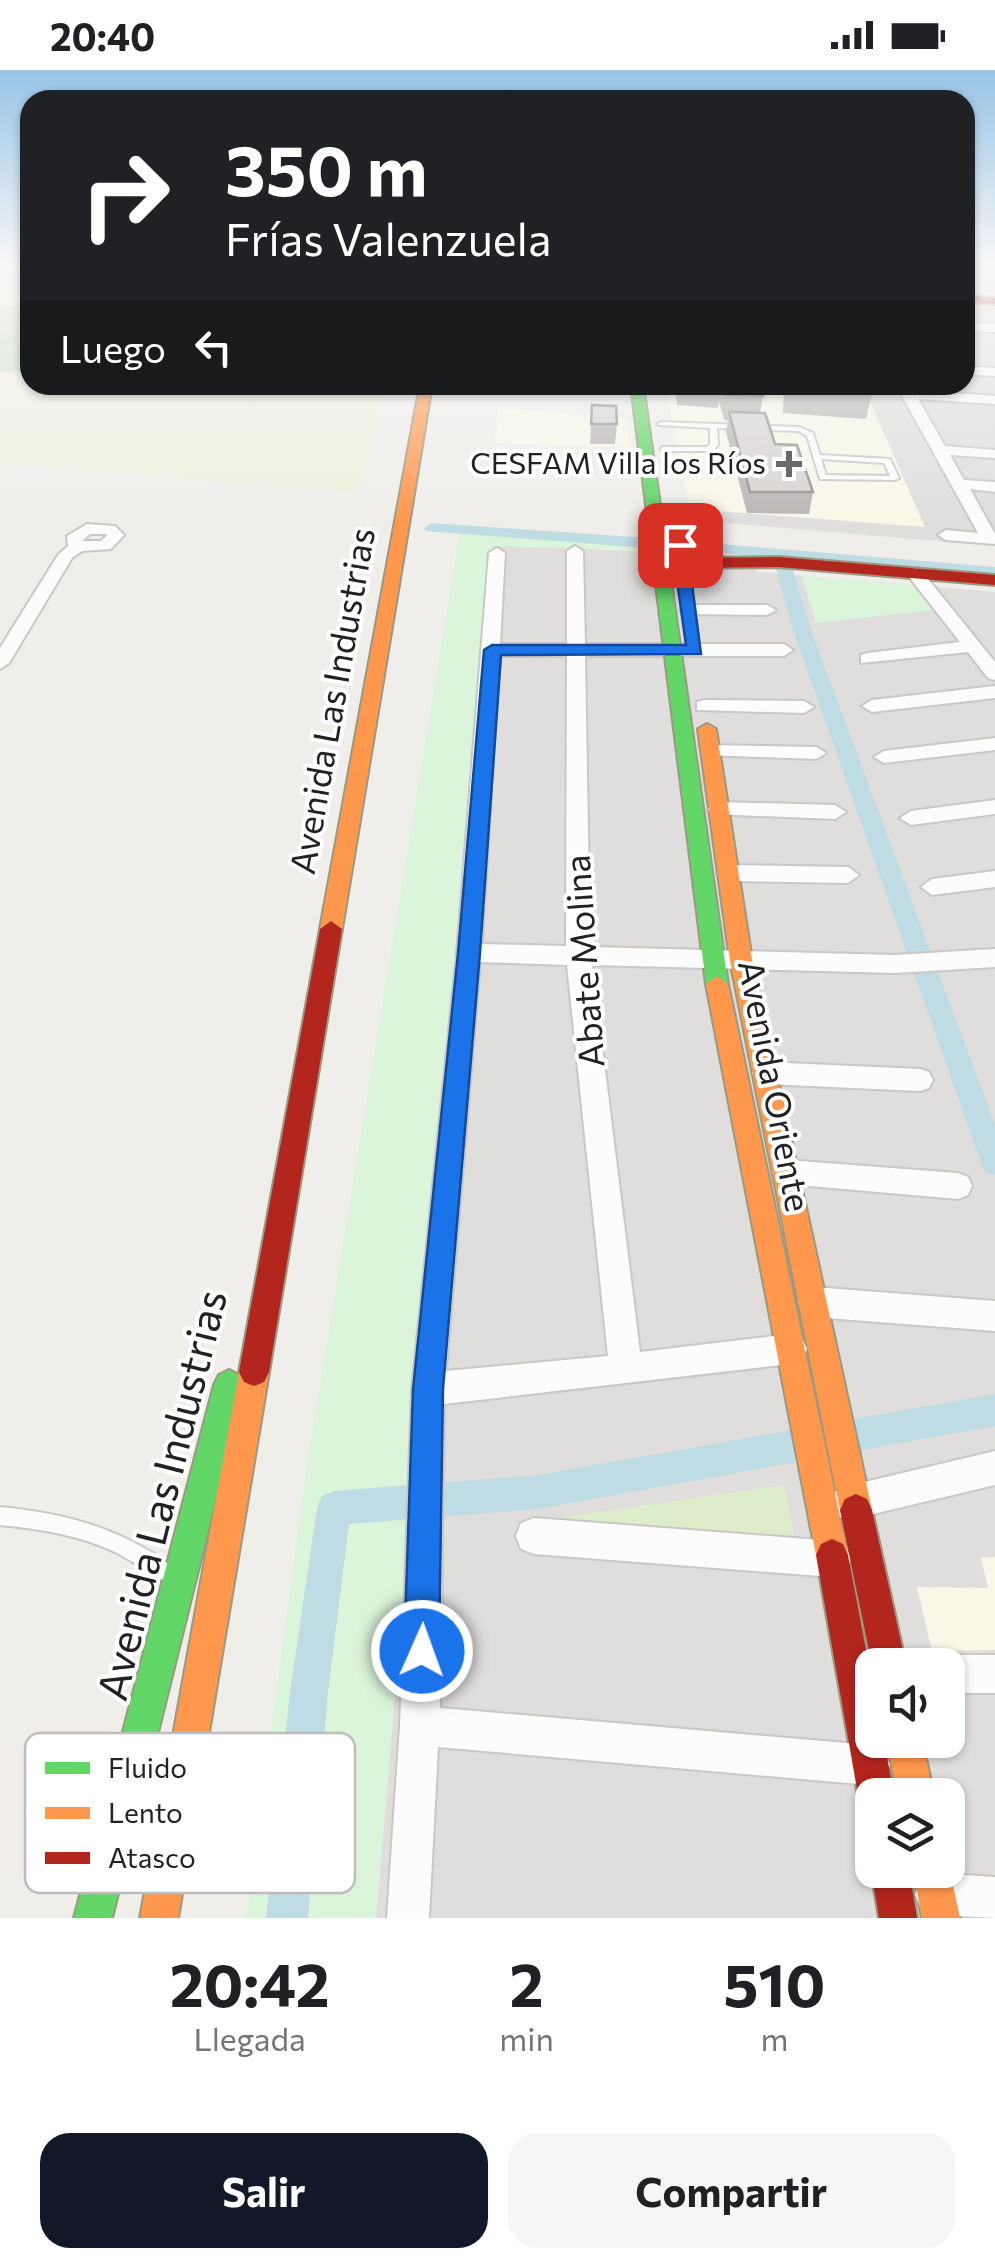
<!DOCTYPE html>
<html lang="es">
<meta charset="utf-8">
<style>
:root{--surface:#fff;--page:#f6f6f6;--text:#202124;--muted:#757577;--accent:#111827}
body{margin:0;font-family:Commissioner,sans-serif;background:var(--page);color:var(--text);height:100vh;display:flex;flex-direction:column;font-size:38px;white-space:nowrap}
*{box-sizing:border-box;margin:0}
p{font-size:32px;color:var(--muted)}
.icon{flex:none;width:55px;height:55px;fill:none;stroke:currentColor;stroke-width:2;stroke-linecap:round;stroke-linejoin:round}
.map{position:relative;height:1848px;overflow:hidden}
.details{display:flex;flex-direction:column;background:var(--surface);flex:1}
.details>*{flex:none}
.guide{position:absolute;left:20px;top:20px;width:955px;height:305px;border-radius:30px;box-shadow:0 2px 8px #0004;background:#202124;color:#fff;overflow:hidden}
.tools{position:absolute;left:855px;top:1578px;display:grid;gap:20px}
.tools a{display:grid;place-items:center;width:110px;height:110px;border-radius:20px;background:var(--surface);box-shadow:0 2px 8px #0004;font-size:50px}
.pin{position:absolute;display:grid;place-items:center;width:85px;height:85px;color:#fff;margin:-42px;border-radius:20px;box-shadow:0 5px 15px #0006}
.me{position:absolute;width:110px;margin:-55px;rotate:2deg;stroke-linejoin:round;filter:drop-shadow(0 0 8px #0008)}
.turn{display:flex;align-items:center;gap:35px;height:210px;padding:0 40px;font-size:45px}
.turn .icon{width:130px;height:130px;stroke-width:2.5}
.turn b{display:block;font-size:70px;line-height:85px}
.then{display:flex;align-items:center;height:95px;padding:0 40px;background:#0003;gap:20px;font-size:38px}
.eta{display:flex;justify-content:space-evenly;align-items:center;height:170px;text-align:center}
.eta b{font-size:60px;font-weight:700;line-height:70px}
.button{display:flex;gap:20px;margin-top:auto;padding:20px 40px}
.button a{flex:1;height:115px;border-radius:30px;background:var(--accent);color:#fff;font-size:40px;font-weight:700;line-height:115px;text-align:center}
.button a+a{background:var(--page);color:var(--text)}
.status{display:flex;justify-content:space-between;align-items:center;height:70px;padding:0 50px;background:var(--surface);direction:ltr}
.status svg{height:28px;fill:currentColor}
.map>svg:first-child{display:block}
.residential{fill:#dfdedc;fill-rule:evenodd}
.education{fill:#f8f7e8}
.farmland{fill:#efefdf}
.grass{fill:#ddeccb}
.forest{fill:#cbdec1}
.park{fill:#daf5da}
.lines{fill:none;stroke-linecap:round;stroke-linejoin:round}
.canal{fill:#bfdbe3;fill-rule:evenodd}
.lane-casing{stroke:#c9c8c7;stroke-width:4}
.street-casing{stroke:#c9c8c7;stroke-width:4}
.fast-casing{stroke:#999a82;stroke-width:4}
.slow-casing{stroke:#999a82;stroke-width:4}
.jam-casing{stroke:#999a82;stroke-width:4}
.lane{fill:#fdfcfc;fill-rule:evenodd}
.street{fill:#fdfcfc;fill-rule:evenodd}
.fast{fill:#63d668;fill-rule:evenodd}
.slow{fill:#ff974d;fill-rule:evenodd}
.jam{fill:#b3261e;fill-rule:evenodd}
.wall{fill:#b9b6b5}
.building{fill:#d7d4d2;stroke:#969493;stroke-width:2.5}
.route{fill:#1a73e8;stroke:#114b97;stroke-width:2.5}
.poi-dot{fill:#6a6968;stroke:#fff;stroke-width:4}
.labels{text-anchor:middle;stroke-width:8;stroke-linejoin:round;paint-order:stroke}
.far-poi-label{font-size:30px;fill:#222;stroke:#fff;text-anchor:end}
.street-label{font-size:35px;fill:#222;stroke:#fff}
.near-street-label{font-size:42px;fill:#222;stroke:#fff}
.key{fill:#fff;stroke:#bdbdbd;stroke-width:2.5}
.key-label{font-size:28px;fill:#222}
</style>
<div class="status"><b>20:40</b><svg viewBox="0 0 49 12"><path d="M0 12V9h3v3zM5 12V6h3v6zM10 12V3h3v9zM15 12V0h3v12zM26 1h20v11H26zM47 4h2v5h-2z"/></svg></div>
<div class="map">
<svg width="995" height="1848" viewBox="0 0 995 1848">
<rect width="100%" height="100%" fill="#f0eeeb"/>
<path class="residential" d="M 965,194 L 995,194 L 995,476 L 691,450 L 665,315 L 965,315 Z
M 493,475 L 753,486 L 757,502 L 995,522 L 995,1848 L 376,1848 ZM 872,1595 L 948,1595 L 948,1670 L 872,1670 ZM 872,1725 L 948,1725 L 948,1800 L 872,1800 Z"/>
<path class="education" d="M 665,315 L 863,315 L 925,457 L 689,439 Z
M 498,338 L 626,348 L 629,377 L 495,373 Z
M 995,1487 L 995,1580 L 932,1581 L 917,1517 L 988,1518 L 981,1488 Z"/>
<path class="farmland" d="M 0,194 L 30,194 L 30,236 L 0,235 Z
M 0,302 L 30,303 L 30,315 L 387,315 L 358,423 L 0,393 Z"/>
<path class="grass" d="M 784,1415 L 796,1476 L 557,1468 L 557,1448 Z"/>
<path class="forest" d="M 0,235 L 30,236 L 30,303 L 0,302 Z"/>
<path class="park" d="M 460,460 L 641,473 L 641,480 L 493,476 L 376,1848 L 246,1848 L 307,1392 Z
M 802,506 L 913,515 L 933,540 L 816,553 Z"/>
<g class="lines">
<path class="canal" d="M 432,453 L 646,468 L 654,473 L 646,478 L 426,461 L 424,458 Z
M 673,470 L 995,497 L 995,507 L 790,490 L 811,560 L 995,1055 L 995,1105 L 985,1102 L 981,1093 L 793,560 L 773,488 L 667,478 L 667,472 Z
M 995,1324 L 995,1356 L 538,1439 L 349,1454 L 328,1622 L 308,1848 L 266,1848 L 290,1622 L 317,1438 L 322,1426 L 334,1421 L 538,1405 Z"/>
<g class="lane-casing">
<path id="lane" d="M 661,352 L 799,357 L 813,363 L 820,385 L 890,389 L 899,408 L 895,410 L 820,409 L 807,366 L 798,361 L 717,358 L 718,375 L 712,381 L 665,381 L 661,379 L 662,377 L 707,377 L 710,374 L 710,358 L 659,355 L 657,354 ZM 821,389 L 884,393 L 890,406 L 826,405 Z
M 0,1437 C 51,1442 99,1452 144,1478 C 155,1484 168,1491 174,1502 L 171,1508 L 165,1511 C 148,1503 133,1491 117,1483 C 80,1465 40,1459 0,1455 Z"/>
</g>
<g class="street-casing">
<path id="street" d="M 987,194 L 995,194 L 995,205 L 991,204 Z
M 965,252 L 995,254 L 995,262 L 965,260 Z
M 965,296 L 995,298 L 995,306 L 965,304 Z
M 896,315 L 910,315 L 913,320 L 995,326 L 995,334 L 918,329 L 945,376 L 995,380 L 995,388 L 950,385 L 964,410 L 995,412 L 995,422 L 970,419 L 995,464 L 995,474 L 946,470 L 938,465 L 946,460 L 978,463 Z
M 87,454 L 115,456 L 124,465 L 111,479 L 82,481 L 72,488 L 9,593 L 0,599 L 0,578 L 58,485 L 68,476 L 67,466 ZM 90,464 L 105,464 L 107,465 L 101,471 L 82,471 Z
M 575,476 L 583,481 L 585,574 L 784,574 L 793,580 L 784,586 L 585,586 L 590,877 L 895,885 L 995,879 L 995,897 L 895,903 L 592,895 L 640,1282 L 791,1264 L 802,1268 L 807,1279 L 802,1290 L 791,1294 L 444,1334 L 440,1638 L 870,1675 L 884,1681 L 890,1695 L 884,1709 L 870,1715 L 438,1677 L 429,1848 L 387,1848 L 400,1656 L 412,1319 L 457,883 L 489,483 L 497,478 L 505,483 L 500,574 L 567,574 L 567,481 ZM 499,586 L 567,586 L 566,876 L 482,874 ZM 480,892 L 567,895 L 608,1286 L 446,1301 Z
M 914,498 L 920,499 L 995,592 L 995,610 L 988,608 L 968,582 L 861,593 L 861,585 L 868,583 L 960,572 L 906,503 Z
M 689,535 L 767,535 L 776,540 L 767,545 L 683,544 L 680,540 Z
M 995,616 L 995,628 L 872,642 L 862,636 L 872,630 Z
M 704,630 L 804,631 L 814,637 L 804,643 L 697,640 L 697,632 Z
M 995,668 L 995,680 L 884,693 L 874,687 L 884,681 Z
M 710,675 L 816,677 L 826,683 L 816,689 L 703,685 L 703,677 Z
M 995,730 L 995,744 L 911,755 L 900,748 L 911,741 Z
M 719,732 L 835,735 L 846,742 L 835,749 L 711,744 L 708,739 L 711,734 Z
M 728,795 L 848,797 L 859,805 L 848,813 L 728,811 L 717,803 Z
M 995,801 L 995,817 L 932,825 L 921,817 L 932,809 Z
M 765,992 L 920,999 L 929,1002 L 933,1010 L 929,1018 L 920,1021 L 765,1014 L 756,1011 L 752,1003 L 756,995 Z
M 786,1090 L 958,1103 L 968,1107 L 972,1116 L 968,1125 L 958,1129 L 786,1114 L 776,1111 L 772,1102 L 776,1093 Z
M 813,1217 L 995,1231 L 995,1261 L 813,1247 L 802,1242 L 798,1232 L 802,1222 Z
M 995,1381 L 995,1415 L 848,1450 L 836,1445 L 831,1433 L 836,1421 L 848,1416 Z
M 534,1448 L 833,1471 L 846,1476 L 851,1489 L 846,1502 L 833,1507 L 534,1484 L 521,1479 L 516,1466 L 521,1453 Z
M 948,1585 L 995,1585 L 995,1623 L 948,1623 L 948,1595 L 933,1595 Z
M 936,1803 L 995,1807 L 995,1848 L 936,1845 L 921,1839 L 915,1824 L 921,1809 Z"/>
</g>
<g class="fast-casing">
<path id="fast" d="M 631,315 L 643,315 L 728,914 L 717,922 L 706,914 Z
M 229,1300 L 239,1305 L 244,1315 L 112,1848 L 74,1848 L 214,1315 L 219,1305 Z"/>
</g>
<g class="slow-casing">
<path id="slow" d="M 420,315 L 432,315 L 342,859 L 331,867 L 320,859 Z
M 707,654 L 716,659 L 752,890 L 872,1440 L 867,1451 L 856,1456 L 845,1451 L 840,1440 L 730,890 L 698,659 Z
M 717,906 L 728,914 L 848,1485 L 843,1496 L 832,1501 L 821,1496 L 816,1485 L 706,914 Z
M 254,1288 L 264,1292 L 269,1302 L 178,1848 L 140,1848 L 239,1302 L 244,1292 Z
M 886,1670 L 922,1670 L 934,1725 L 898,1725 Z
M 948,1792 L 960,1848 L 922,1848 L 913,1800 L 948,1800 Z"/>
</g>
<g class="jam-casing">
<path id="jam" d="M 965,226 L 995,228 L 995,234 L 965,232 Z
M 779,487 L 995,505 L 995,515 L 779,497 L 662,498 L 654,493 L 662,488 Z
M 331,851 L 342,859 L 269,1302 L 264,1312 L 254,1316 L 244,1312 L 239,1302 L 320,859 Z
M 856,1424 L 867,1429 L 872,1440 L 906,1595 L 872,1595 L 840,1440 L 845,1429 Z
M 832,1469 L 843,1474 L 848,1485 L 872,1612 L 872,1670 L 884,1670 L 894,1725 L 872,1725 L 872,1742 L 863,1738 L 858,1725 L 816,1485 L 821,1474 Z
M 872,1797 L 872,1800 L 909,1800 L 917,1848 L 879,1848 L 871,1800 Z"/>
</g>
<use href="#lane" class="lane"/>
<use href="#street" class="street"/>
<use href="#fast" class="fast"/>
<use href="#slow" class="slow"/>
<use href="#jam" class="jam"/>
</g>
<path class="wall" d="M 675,315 L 760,315 L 763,326 L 760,343 L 775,374 L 813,422 L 809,444 L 747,443 L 726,362 L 728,351 L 724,350 L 719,331 L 718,338 L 677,335 Z
M 784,315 L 871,315 L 872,323 L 866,349 L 783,343 Z
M 592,335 L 617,354 L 615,374 L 590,374 Z"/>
<path class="building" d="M 725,315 L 760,315 L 763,326 L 727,325 Z
M 788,315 L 871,315 L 872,323 L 788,317 Z
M 592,335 L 616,336 L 617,354 L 591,354 Z
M 729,342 L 765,343 L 775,374 L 797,375 L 813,422 L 750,422 Z"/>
<linearGradient id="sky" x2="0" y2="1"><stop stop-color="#97c4e6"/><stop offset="0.43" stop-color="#f8f7f6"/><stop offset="1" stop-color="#f8f7f6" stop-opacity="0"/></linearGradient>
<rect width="995" height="453" fill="url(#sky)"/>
<path class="route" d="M 680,471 L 687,475 L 701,584 L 501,585 L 480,883 L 443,1319 L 439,1581 L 434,1593 L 422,1598 L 409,1593 L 404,1581 L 413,1319 L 458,883 L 484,580 L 492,575 L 686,575 L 672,475 Z"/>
<path class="poi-dot" d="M784 379h10v10h10v10h-10v10h-10v-10h-10v-10h10z"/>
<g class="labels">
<g class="far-poi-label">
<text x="766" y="404">CESFAM Villa los Ríos</text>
</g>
<g class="street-label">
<text transform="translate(333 631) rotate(-80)" y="12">Avenida Las Industrias</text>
<text transform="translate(585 891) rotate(-94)" y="12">Abate Molina</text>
<text transform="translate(774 1016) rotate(79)" y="12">Avenida Oriente</text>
</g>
<g class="near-street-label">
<text transform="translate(162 1425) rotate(-76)" y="15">Avenida Las Industrias</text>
</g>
</g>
<rect x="25" y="1663" width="330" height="160" rx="15" class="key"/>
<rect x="45" y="1692" width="45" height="12" fill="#63d668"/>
<rect x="45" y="1737" width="45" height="12" fill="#ff974d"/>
<rect x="45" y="1782" width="45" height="12" fill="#b3261e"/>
<g class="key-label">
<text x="108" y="1708">Fluido</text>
<text x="108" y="1753">Lento</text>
<text x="108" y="1798">Atasco</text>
</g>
</svg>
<div class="tools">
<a><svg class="icon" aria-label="sound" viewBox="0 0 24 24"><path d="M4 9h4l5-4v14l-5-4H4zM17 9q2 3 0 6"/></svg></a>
<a><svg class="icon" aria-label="layers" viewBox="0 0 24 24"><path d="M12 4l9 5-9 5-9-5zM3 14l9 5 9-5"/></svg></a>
</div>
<div class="pin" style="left:680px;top:475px;background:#d93025"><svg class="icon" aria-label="arrive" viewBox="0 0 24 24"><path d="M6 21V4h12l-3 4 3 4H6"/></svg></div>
<svg class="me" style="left:422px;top:1581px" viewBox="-20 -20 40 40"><circle r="17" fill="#1a73e8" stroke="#fff" stroke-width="3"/><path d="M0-11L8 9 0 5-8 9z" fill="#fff"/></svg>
<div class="guide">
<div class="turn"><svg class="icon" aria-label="right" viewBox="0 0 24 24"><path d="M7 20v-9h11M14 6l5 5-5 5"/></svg><div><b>350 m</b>Frías Valenzuela</div></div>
<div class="then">Luego<svg class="icon" aria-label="left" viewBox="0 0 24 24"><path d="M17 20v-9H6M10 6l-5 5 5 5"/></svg></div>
</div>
</div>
<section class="details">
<div class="eta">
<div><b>20:42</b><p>Llegada</p></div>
<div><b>2</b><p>min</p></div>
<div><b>510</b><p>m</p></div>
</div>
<div class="button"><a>Salir</a><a>Compartir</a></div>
</section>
